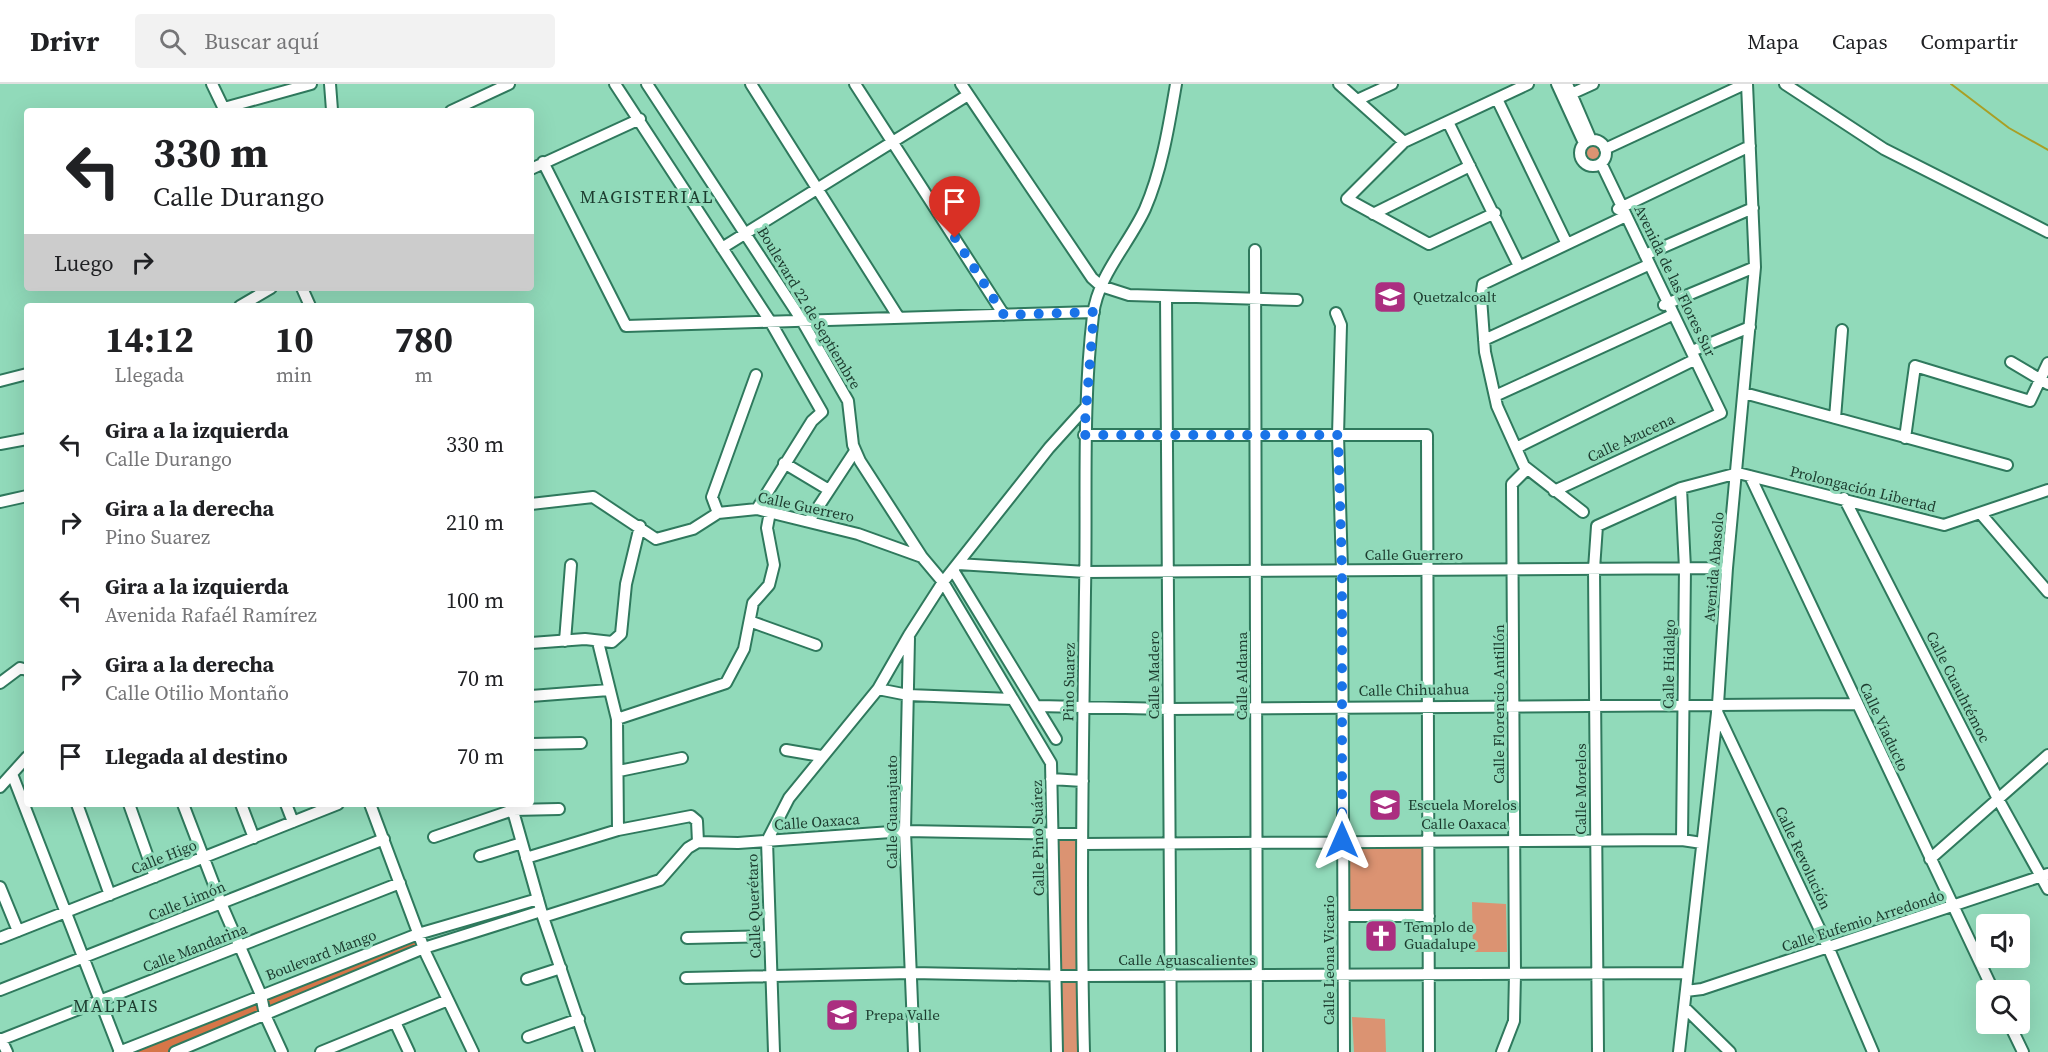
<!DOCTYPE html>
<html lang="es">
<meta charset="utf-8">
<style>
:root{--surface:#fff;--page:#f2f2f2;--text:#202124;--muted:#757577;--line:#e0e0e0}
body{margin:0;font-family:"Source Serif 4",serif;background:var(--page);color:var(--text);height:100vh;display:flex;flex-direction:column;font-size:22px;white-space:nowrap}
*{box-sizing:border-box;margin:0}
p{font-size:20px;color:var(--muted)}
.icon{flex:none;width:33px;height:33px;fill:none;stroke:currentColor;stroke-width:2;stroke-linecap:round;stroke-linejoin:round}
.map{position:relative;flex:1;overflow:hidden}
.panel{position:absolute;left:24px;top:219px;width:510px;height:504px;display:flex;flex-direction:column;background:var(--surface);border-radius:6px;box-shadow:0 6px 24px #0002}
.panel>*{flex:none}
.guide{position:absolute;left:24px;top:24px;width:510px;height:183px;border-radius:6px;box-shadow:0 6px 24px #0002;background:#fff;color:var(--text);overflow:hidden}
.tools{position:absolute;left:1976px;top:830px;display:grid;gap:12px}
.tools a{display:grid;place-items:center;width:54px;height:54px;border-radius:6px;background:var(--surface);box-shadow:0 6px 24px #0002;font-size:30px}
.pin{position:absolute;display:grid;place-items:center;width:51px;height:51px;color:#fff;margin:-62px -26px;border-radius:50% 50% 50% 0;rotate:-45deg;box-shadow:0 0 6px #0007}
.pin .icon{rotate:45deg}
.me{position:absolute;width:66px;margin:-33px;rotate:0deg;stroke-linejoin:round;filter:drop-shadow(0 0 4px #0008)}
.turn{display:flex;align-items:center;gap:21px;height:126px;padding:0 30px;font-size:27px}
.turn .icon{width:78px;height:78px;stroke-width:2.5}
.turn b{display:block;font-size:42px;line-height:51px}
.then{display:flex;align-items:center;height:57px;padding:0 30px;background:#0003;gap:12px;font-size:22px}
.eta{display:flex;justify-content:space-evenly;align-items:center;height:102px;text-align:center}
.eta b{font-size:36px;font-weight:700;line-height:42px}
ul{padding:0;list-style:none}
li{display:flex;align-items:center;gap:18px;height:78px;padding:0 30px}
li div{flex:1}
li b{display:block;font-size:22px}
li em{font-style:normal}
header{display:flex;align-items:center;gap:36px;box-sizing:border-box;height:84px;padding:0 30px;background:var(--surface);border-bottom:2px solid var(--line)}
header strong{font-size:28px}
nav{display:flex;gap:33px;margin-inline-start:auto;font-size:21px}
.search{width:420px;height:54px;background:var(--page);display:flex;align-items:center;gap:15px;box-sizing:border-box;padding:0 21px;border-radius:6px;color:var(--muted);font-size:22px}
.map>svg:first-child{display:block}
.green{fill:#db9372}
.forest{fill:#d67648}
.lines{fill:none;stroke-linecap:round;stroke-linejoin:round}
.stream{stroke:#a99f25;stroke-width:2}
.minor-casing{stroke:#2f795d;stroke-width:14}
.minor{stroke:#fff;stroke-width:10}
.route{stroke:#1a73e8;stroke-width:10;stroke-dasharray:0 18}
.labels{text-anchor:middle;stroke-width:6;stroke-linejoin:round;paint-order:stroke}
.street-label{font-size:15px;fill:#1c3b2e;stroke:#91daba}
.poi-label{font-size:15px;fill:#1c3b2e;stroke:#91daba;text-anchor:start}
.quarter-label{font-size:18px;letter-spacing:1.5px;fill:#1c3b2e;stroke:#91daba}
</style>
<header>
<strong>Drivr</strong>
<div class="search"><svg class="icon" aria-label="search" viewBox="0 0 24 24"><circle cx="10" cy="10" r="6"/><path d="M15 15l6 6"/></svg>Buscar aquí</div>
<nav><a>Mapa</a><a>Capas</a><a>Compartir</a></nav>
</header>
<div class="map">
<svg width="2048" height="968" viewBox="0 0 2048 968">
<rect width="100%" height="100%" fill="#91daba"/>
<path class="green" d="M 1587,58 L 1605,65 L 1597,81 L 1580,72 Z
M 1053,750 L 1082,750 L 1084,968 L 1057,968 Z
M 1428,757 L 1429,832 L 1344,832 L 1343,758 Z
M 1472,818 L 1506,820 L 1507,868 L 1473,868 Z
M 1352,933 L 1385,935 L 1386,968 L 1354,968 Z"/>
<path class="forest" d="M 418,850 L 424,864 L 177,968 L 119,968 Z"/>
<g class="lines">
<path class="stream" d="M 1951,0 L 2009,44 L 2048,66"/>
<g class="minor-casing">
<path id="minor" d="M 212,0 L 225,27
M 330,0 L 332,26
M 615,0 L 770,237 L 822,328 L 812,337 L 757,425
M 647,0 L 801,235 L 848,317 L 853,361 L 860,377 L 922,473
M 751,0 L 899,234
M 855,0 L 1004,231
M 961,0 L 1092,194 L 1101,202 L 1129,211 L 1297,216
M 1339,0 L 1404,58
M 1557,0 L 1584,59
M 1567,0 L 1591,56
M 1785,0 L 1884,65 L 2048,148
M 1571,10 L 1593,0
M 1497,15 L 1567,160
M 1357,16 L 1392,0
M 224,24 L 311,0
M 451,27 L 509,0
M 1448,38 L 1519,182
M1580 69a13 13 0 1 1 26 0a13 13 0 1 1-26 0Z
M 1605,65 L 1745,0
M 543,78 L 626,242 L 1094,228
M 531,85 L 640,35
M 1618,125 L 1750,62
M 1495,129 L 1429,160 L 1347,115 L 1404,58 L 1528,0
M 1373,130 L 1470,82
M 722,164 L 968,11
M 1255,166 L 1257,968
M 1645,171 L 1753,124
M 302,204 L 310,222
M 1166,213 L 1171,968
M 1664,221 L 1755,183
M 240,222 L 271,204
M 1336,229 L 1341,241 L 1338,351 L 1342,486 L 1344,968
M 1484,256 L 1646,182
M 1692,267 L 1750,243
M 2011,278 L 2048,300
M 0,297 L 27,290
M 1744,309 L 2007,381
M 1495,312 L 1670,232
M 1835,334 L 1842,246
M 1084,351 L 1427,351 L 1429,968
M 1905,354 L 1915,282 L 2030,317 L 2048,279
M 0,360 L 27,355
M 1516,364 L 1692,277
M 784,379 L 829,406
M 1750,392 L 1993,906
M 1681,404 L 1685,484 L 1682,756
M 1554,407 L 1721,329 L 1601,79
M 1844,414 L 1998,715 L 2048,805
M 0,418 L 27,412
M 531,420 L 593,413 L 656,455 L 693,445 L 718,429 L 757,425 L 858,450 L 922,473 L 943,498 L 1051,679 L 1057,968
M 1583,428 L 1524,382 L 1497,322 L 1485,268 L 1481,214 L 1483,200 L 1626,132
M 718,429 L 712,413 L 756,291
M 1981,430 L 2048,508
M 809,437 L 855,367
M 958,480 L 1086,488 L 1727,484
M 953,486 L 1056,655
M 752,538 L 816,561
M 909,554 L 905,747 L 914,968
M 565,557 L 571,481
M 598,558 L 617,635 L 618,746
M 531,559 L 585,555 L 612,558 L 621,550 L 626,500 L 640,442
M 0,599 L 20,584 L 27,586
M 878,605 L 908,611 L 1012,615
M 531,612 L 609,606
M 1038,622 L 1169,625 L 1856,620
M 1717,628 L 1829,865 L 1873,968
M 617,635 L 726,599 L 744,565 L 753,519 L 769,501 L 774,481 L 767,444 L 770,428
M 531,660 L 581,659
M 786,666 L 821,672
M 619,687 L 682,674
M 12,690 L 120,968
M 1051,695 L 1083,697
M 0,703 L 27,673
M 77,720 L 110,811
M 129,720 L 155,793
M 183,720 L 221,819 L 261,911 L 265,931 L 282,968
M 241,720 L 254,754
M 286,720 L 293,738
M 370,720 L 426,870 L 473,968
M 511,720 L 543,833 L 589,968
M 434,753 L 513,726 L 559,725
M 698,758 L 738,759 L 905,747 L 1082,750
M 1082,760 L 1682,756 L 1702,759
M 480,772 L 522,759
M 526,774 L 618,746 L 691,732 L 697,737 L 698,758
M 1930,775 L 2048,671
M 0,803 L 18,847
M 1344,832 L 1429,832
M 543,833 L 660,796 L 688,764 L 698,758
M 0,854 L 338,720
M 687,854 L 770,852
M 686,894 L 911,889 L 1082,892 L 1688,889
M 527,895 L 561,884
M 0,906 L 384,755
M 1686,907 L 1702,905 L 2048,790
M 1684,923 L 1730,968
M 395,938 L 409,968
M 2009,939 L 2023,968
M 528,953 L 579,935
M 1,955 L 7,968
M 0,956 L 400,799
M 119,968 L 418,850 L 538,815
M 175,968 L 424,864 L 541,827
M 321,968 L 448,916
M 774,968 L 767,757 L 789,714 L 878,605 L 909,551 L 943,498 L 1049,364 L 1086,323
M 1084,968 C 1080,815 1083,661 1085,508 C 1087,415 1082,323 1093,231 C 1098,191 1129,160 1145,125 C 1162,86 1169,41 1176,0
M 1502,968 L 1514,937 L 1515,890 L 1512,400 L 1527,385
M 1598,968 L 1594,485 L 1597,442 L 1681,404 L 1738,389 L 1944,441 L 2048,406
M 1679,968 L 1718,620 L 1727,484 L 1755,183 L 1747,0"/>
</g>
<use href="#minor" class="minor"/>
</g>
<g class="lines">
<path class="route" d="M 955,154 L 1004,231 L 1094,228 L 1084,351 L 1338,351 L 1342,486 L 1342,756"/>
</g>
<defs>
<g id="university-square" transform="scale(1.725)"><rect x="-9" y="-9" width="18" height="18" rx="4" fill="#ab2e80" stroke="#91daba"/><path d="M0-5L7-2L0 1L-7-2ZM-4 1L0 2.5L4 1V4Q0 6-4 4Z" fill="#fff"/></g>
<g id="church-square" transform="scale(1.725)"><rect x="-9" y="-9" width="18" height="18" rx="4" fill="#ab2e80" stroke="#91daba"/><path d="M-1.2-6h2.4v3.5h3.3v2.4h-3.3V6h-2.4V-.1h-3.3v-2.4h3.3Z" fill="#fff"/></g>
</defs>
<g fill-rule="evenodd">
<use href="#university-square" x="1390" y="213"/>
<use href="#university-square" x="1385" y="721"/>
<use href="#church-square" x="1381" y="852"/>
<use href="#university-square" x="842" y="931"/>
</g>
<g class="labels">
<g class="street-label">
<text transform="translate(1675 197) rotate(64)" y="5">Avenida de las Flores Sur</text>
<text transform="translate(809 224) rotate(59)" y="5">Boulevard 22 de Septiembre</text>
<text transform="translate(1631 354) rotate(-25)" y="5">Calle Azucena</text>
<text transform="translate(1863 405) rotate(14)" y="5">Prolongación Libertad</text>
<text transform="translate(806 423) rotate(12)" y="5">Calle Guerrero</text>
<text x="1414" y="476">Calle Guerrero</text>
<text transform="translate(1714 483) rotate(-85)" y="5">Avenida Abasolo</text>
<text transform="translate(1669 580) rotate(-89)" y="5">Calle Hidalgo</text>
<text transform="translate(1154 591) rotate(-90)" y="5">Calle Madero</text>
<text transform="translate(1242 592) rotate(-90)" y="5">Calle Aldama</text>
<text transform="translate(1069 598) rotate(-89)" y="5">Pino Suarez</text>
<text transform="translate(1958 603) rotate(63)" y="5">Calle Cuauhtémoc</text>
<text transform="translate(1414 606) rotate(-1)" y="5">Calle Chihuahua</text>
<text transform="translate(1499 620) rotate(-90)" y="5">Calle Florencio Antillón</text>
<text transform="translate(1884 643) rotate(65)" y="5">Calle Viaducto</text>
<text transform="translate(1581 705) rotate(-90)" y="5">Calle Morelos</text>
<text transform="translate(892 728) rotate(-90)" y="5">Calle Guanajuato</text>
<text transform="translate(817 738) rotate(-4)" y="5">Calle Oaxaca</text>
<text x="1464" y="745">Calle Oaxaca</text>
<text transform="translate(1038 754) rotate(-91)" y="5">Calle Pino Suárez</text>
<text transform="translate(164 773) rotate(-22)" y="5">Calle Higo</text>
<text transform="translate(1803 774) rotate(65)" y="5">Calle Revolución</text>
<text transform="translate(187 817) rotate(-22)" y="5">Calle Limón</text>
<text transform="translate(754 822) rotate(-92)" y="5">Calle Querétaro</text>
<text transform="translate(1863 837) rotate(-18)" y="5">Calle Eufemio Arredondo</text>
<text transform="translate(195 864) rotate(-21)" y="5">Calle Mandarina</text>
<text transform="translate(321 871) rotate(-21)" y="5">Boulevard Mango</text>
<text x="1187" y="881">Calle Aguascalientes</text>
<text transform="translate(1329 876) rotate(-90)" y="5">Calle Leona Vicario</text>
</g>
<g class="poi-label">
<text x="1413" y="218">Quetzalcoalt</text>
<text x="1408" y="726">Escuela Morelos</text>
<text x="1404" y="848">Templo de<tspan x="1404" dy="17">Guadalupe</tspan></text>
<text x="865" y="936">Prepa Valle</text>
</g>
<g class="quarter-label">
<text x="647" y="119">MAGISTERIAL</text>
<text x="116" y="928">MALPAIS</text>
</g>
</g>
</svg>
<div class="tools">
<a><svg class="icon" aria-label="sound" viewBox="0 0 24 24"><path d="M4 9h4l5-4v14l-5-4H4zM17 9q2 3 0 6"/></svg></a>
<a><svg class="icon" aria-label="search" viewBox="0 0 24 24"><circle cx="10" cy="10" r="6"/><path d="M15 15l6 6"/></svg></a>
</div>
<div class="pin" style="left:955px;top:154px;background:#d93025"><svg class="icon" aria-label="arrive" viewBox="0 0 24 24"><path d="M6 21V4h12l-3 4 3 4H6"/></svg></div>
<svg class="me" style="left:1342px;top:756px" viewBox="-20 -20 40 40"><path d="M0-17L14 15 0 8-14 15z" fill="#1a73e8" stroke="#fff" stroke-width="4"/></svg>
<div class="guide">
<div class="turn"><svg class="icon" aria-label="left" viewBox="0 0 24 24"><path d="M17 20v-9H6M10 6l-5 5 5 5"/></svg><div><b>330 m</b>Calle Durango</div></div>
<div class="then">Luego<svg class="icon" aria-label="right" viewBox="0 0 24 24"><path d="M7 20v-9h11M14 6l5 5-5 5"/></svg></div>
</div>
<section class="panel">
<div class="eta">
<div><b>14:12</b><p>Llegada</p></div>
<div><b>10</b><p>min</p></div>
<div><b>780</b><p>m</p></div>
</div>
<ul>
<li><svg class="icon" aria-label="left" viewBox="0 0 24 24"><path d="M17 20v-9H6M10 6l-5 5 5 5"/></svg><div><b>Gira a la izquierda</b><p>Calle Durango</p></div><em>330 m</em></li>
<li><svg class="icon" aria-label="right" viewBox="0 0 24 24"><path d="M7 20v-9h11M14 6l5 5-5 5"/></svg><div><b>Gira a la derecha</b><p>Pino Suarez</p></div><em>210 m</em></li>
<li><svg class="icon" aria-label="left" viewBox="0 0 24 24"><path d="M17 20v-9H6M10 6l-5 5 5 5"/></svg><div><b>Gira a la izquierda</b><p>Avenida Rafaél Ramírez</p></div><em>100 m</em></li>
<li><svg class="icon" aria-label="right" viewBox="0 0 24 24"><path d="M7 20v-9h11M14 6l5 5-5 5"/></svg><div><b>Gira a la derecha</b><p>Calle Otilio Montaño</p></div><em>70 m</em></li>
<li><svg class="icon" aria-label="arrive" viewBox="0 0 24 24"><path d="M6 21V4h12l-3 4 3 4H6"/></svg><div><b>Llegada al destino</b></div><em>70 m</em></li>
</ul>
</section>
</div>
